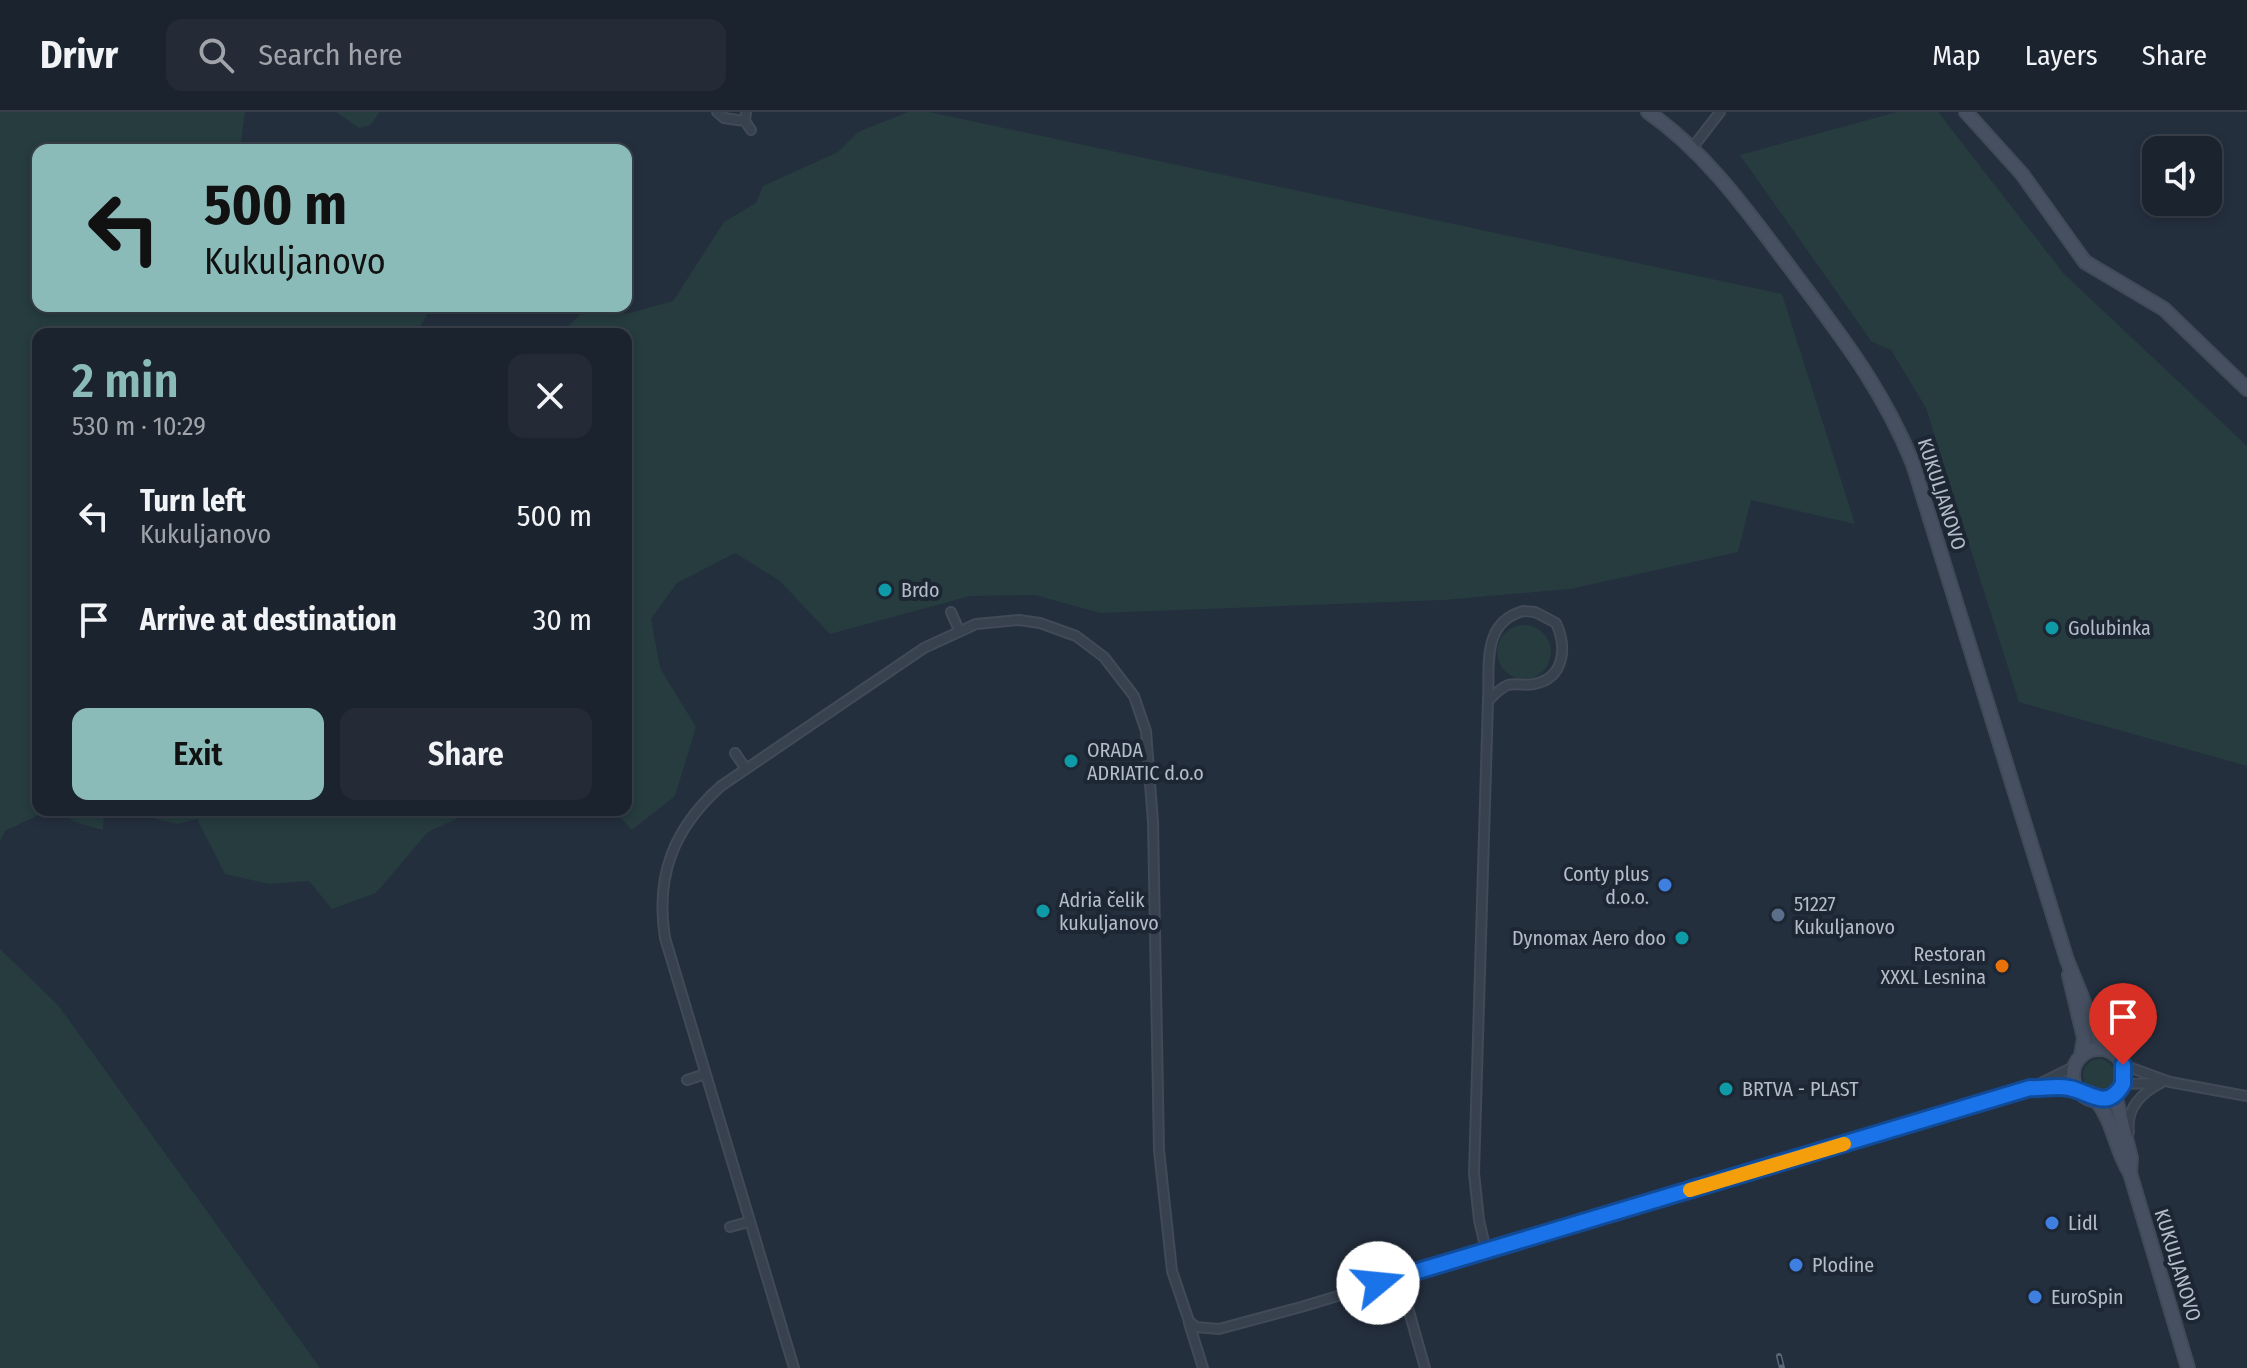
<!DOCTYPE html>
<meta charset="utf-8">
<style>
:root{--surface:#1b232e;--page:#242b36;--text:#f1f3f6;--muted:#a0a4aa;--line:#39404a;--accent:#8bbbb9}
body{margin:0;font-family:"Fira Sans Condensed",sans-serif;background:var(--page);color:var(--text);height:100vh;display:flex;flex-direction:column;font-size:30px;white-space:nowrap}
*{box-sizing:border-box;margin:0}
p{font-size:26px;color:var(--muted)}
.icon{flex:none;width:44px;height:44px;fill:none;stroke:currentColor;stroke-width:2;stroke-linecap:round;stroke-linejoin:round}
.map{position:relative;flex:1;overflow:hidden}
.drawer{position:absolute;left:32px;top:216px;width:600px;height:488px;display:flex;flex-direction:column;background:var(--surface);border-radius:16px;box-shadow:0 4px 12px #0003,0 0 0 2px var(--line)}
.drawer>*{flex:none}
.banner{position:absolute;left:32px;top:32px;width:600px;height:168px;border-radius:16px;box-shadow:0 4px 12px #0003,0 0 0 2px var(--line);background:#8bbbb9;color:#111;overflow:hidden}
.fabs{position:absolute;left:2142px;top:24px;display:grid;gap:16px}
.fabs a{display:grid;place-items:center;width:80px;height:80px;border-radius:16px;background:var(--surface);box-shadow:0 4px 12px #0003,0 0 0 2px var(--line);font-size:40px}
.pin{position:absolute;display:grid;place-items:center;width:68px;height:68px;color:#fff;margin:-82px -34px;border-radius:50% 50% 50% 0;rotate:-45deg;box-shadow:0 0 8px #0007}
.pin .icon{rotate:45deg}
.me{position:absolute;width:88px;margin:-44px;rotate:73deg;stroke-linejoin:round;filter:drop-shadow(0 0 6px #0008)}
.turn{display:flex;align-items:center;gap:28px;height:168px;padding:0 40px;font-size:36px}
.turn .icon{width:104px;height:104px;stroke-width:2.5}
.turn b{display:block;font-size:56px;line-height:68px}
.round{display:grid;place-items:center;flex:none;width:84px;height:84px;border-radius:16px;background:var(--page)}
.headline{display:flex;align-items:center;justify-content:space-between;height:136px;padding:0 40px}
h1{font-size:48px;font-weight:600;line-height:60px;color:var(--accent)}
.action{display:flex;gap:16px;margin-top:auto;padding:16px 40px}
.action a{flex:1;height:92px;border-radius:16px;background:var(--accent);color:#111;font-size:32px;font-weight:600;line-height:92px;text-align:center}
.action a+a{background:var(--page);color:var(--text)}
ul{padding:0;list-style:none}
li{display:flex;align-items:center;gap:24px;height:104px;padding:0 40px}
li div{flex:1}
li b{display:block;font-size:30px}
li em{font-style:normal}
header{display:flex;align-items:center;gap:48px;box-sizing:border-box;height:112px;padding:0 40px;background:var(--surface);border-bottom:2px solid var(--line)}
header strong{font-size:38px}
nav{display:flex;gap:44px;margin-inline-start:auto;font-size:28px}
.search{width:560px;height:72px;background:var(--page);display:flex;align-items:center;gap:20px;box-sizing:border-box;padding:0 28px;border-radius:16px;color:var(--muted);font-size:30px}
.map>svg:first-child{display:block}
.green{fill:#263c3f}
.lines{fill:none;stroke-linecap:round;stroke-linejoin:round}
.street-casing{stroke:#414a57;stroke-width:12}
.secondary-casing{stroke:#414a57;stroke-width:16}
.street{stroke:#38414e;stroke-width:8}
.secondary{stroke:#465061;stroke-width:12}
.rail-casing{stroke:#5a6575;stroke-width:6}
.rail{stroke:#1d2633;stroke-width:3;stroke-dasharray:9;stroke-linecap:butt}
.route-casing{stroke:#114b97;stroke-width:20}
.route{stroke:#1a73e8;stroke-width:14}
.slow{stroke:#f59e0b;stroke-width:14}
.culture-dot{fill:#0f9aa8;stroke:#1d2633;stroke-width:3}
.shop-dot{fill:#3f7fe0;stroke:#1d2633;stroke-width:3}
.service-dot{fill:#5c6f8a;stroke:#1d2633;stroke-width:3}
.food-dot{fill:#e8710a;stroke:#1d2633;stroke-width:3}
.labels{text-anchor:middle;stroke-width:8;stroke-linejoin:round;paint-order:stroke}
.street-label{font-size:20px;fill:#b4bcc9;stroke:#1d2633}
.poi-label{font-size:20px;fill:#b4bcc9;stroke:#1d2633;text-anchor:start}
</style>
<header>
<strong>Drivr</strong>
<div class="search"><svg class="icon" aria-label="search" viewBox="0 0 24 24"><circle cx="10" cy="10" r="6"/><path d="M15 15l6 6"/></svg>Search here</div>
<nav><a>Map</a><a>Layers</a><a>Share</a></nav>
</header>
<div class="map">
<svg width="2247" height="1256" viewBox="0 0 2247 1256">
<rect width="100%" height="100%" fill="#242f3e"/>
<path class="green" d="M 0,0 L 245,0 L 240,38 L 38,38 L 38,194 L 432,194 L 416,222 L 38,222 L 38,698 L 49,698 L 5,719 L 0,729 Z
M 336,0 L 380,0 L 370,13 L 359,16 Z
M 908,0 L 929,0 L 1782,182 L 1855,412 L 1751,388 L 1738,440 L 1570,477 L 1443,488 L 1100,501 L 1035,483 L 970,484 L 830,522 L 780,469 L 735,441 L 677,471 L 651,507 L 660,556 L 696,615 L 675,684 L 632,718 L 613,698 L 626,698 L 626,222 L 560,222 L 589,194 L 612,194 L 626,202 L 673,189 L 724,110 L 756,91 L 763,74 L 838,40 L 858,20 Z
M 1897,0 L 1938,0 L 2064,162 L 2247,334 L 2247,654 L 2019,590 L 1926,296 L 1891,238 L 1872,230 L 1740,43 Z
M1497 540a27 27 0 1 1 54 0a27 27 0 1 1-54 0Z
M 60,698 L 104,698 L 103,718 L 74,710 Z
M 156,698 L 475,698 L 428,720 L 376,781 L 332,797 L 309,769 L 269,772 L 225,762 L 197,707 L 178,712 L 152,706 Z
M 0,837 L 58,893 L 320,1256 L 0,1256 Z
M2083 963a16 16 0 1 1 32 0a16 16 0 1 1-32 0Z"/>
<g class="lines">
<g class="street-casing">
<path id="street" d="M 717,0 L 724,6 L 745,9
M 746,0 L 745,9 L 751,18
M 1693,35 L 1720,0
M 1523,499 L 1535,500 L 1556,511 C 1567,535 1565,566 1534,572 C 1526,574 1516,571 1508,573 C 1500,576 1494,583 1488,589 C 1490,554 1481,511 1523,499 Z
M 951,500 L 959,518
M 735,641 L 746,657
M 2123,953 L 2170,970 L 2247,984
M 687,968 L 705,962
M 2123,972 L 2157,971
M 2031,976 L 2075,954
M 2129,1020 C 2126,997 2141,981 2161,971
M 730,1115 L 748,1110
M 1486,1138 L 1479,1108 L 1474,1061 L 1488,589
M 1399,1164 L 1425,1256
M 1189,1211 L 1203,1256
M 794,1256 L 665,826 C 655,763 674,716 721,674 L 924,536 L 976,512 L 1019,508 L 1040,511 L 1076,524 L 1104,545 L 1134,584 L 1146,619 L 1153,710 L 1159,1038 L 1172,1159 L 1189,1209 L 1196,1215 L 1219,1217 L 1301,1195 L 2030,976 L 2060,975 L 2080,980"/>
</g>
<g class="secondary-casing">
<path id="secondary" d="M 1648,0 C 1707,41 1748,100 1791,157 C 1840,223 1882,275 1913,352 L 2067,848 L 2103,937
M 1966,0 L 2022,62 L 2085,150 L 2164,197 L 2247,277
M 2069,863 L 2084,926 L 2081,944
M2073 963a26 26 0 1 1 52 0a26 26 0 1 1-52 0Z
M 2115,983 L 2131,1046 L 2130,1061
M 2096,988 C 2114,1010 2115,1038 2130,1061 L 2188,1256"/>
</g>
<use href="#street" class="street"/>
<use href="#secondary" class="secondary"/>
<g class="rail-casing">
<path id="rail" d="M 1779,1244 L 1782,1256"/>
</g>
<use href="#rail" class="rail"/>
</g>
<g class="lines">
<g class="route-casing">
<path id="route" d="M 1378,1171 L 2030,976 C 2043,977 2056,973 2069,976 C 2091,980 2107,1000 2123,972 L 2123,953"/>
</g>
<use href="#route" class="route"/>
<path class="slow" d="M 1690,1078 L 1844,1032"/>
</g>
<g class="culture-dot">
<circle cx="885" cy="478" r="8"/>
<circle cx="2052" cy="516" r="8"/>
<circle cx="1071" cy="649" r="8"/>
<circle cx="1043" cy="799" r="8"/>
<circle cx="1682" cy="826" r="8"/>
<circle cx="1726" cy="977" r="8"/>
</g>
<g class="shop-dot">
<circle cx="1665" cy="773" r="8"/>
<circle cx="2052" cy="1111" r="8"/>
<circle cx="1796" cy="1153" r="8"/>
<circle cx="2035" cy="1185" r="8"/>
</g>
<circle class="service-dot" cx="1778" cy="803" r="8"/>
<circle class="food-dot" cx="2002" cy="854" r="8"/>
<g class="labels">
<g class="street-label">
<text transform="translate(1942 382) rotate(72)" y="7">KUKULJANOVO</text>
<text transform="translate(2178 1153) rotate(73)" y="7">KUKULJANOVO</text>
</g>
<g class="poi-label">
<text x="901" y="485">Brdo</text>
<text x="2068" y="523">Golubinka</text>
<text x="1087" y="645">ORADA<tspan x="1087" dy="23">ADRIATIC d.o.o</tspan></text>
<text x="1649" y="769" text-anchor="end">Conty plus<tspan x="1649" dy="23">d.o.o.</tspan></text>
<text x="1059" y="795">Adria čelik<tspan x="1059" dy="23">kukuljanovo</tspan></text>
<text x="1794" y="799">51227<tspan x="1794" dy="23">Kukuljanovo</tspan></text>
<text x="1666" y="833" text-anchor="end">Dynomax Aero doo</text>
<text x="1986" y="849" text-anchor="end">Restoran<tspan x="1986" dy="23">XXXL Lesnina</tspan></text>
<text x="1742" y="984">BRTVA - PLAST</text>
<text x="2068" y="1118">Lidl</text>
<text x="1812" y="1160">Plodine</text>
<text x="2051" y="1192">EuroSpin</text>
</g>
</g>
</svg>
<div class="fabs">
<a><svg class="icon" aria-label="sound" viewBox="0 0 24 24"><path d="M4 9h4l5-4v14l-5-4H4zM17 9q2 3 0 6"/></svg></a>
</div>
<div class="pin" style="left:2123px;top:953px;background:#d93025"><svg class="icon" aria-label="arrive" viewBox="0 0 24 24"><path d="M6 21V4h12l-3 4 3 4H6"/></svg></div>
<svg class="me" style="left:1378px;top:1171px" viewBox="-20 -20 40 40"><circle r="19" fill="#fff"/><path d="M0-13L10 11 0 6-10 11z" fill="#1a73e8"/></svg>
<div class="banner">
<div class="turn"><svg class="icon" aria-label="left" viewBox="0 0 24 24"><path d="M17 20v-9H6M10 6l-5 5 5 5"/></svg><div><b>500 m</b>Kukuljanovo</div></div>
</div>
<section class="drawer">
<div class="headline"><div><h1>2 min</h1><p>530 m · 10:29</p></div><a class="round"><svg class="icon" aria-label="close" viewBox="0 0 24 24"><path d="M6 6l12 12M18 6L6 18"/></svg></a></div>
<ul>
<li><svg class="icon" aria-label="left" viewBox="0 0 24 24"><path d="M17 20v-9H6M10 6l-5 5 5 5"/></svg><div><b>Turn left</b><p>Kukuljanovo</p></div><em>500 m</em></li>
<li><svg class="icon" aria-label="arrive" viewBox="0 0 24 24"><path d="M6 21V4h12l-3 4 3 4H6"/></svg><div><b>Arrive at destination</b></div><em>30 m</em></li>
</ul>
<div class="action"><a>Exit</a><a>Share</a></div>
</section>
</div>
